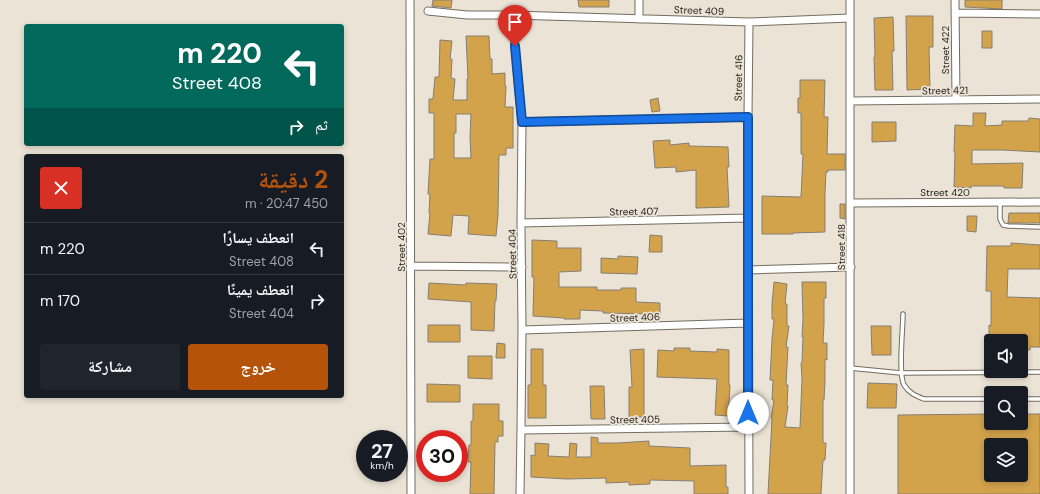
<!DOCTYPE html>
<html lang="ar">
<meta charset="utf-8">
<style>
:root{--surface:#171b24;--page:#20242c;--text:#f1f3f6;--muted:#9ea1a6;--line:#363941;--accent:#b45309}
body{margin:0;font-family:"DM Sans","Noto Naskh Arabic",sans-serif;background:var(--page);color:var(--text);direction:rtl;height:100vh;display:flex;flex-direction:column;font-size:15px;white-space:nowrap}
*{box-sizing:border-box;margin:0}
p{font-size:13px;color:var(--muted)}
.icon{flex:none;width:22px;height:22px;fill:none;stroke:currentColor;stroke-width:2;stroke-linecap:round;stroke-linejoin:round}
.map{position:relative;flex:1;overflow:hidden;direction:ltr}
.panel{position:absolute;left:24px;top:154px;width:320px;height:244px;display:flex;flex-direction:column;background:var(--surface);border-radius:4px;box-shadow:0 2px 6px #0003;direction:rtl}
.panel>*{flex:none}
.top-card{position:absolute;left:24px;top:24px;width:320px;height:122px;border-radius:4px;box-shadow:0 2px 6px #0003;direction:rtl;background:#00695c;color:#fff;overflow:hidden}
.tools{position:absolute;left:984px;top:334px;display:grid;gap:8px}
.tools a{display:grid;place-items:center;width:44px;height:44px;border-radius:4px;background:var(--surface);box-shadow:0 2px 6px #0003;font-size:20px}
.speed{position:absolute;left:356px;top:430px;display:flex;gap:8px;font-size:20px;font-weight:700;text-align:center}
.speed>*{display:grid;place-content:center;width:52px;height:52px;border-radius:50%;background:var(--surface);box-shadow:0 2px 6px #0003;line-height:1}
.speed small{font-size:10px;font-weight:400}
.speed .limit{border:6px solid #d22;background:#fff;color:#111}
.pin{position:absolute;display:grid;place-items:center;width:34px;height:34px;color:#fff;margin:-41px -17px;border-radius:50% 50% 50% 0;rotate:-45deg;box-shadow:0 0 4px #0007}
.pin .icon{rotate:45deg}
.me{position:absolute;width:44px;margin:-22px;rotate:0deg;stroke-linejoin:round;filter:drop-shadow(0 0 3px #0008)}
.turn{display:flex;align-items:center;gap:14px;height:84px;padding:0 16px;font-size:18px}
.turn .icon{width:52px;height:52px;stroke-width:2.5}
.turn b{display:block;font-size:28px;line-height:34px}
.then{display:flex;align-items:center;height:38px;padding:0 16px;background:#0003;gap:8px;font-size:15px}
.round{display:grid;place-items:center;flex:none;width:42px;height:42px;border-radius:4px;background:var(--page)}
.overview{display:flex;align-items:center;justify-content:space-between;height:68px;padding:0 16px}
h1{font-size:24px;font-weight:800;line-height:30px;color:var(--accent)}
.cta{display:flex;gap:8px;margin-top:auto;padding:8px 16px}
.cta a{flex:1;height:46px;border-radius:4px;background:var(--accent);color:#fff;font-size:16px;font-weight:800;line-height:46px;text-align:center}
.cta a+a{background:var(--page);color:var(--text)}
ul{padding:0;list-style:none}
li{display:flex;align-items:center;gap:12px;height:52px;padding:0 16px;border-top:1px solid var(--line)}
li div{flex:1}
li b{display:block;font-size:15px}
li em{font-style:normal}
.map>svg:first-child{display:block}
.building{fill:#d3a34c;stroke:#867e72;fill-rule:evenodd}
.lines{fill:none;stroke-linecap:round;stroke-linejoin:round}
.lane-casing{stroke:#736c60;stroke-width:5.5}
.street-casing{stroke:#736c60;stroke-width:9}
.lane{stroke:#fff;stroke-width:3.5}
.street{stroke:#fff;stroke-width:7}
.route-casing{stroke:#114b97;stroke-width:10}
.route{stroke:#1a73e8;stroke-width:7}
.labels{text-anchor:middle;stroke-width:3.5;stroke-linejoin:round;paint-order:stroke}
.street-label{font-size:10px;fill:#26231e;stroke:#ebe3d5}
</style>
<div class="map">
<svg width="1040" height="494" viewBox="0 0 1040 494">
<rect width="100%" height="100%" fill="#ebe3d5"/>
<path class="building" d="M 433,0 L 452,0 L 451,8 L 432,6 Z
M 578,0 L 609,0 L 609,7 L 579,7 Z
M 965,0 L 1002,0 L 1002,9 L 965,7 Z
M 906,16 L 933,16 L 933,47 L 929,47 L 930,89 L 907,90 Z
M 893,17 L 894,51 L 892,51 L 893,90 L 875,90 L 874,57 L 875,57 L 874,18 Z
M 982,31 L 992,31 L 992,48 L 982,48 Z
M 466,36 L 489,36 L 490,59 L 492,59 L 492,74 L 505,73 L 505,86 L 506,86 L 505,107 L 513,107 L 513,148 L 506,148 L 506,155 L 499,155 L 498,215 L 496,236 L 468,234 L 469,216 L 453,215 L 451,236 L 428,234 L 430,213 L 429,213 L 430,194 L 428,194 L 430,159 L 434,159 L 434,113 L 429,113 L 429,99 L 433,99 L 435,77 L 439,77 L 440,40 L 452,41 L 450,59 L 452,59 L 451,78 L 455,79 L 453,100 L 467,100 L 467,79 L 468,79 ZM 456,114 L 471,114 L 470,137 L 471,158 L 454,158 L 454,133 L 456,133 Z
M 800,80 L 825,80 L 824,117 L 828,117 L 827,154 L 845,154 L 845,170 L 828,170 L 828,172 L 826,172 L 825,193 L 825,232 L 793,233 L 793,234 L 762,234 L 762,196 L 801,197 L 803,154 L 801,154 L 801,113 L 798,113 L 798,98 L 800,98 Z
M 658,98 L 660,111 L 652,112 L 650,100 Z
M 973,113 L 986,113 L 985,126 L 1002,125 L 1002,121 L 1028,121 L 1029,118 L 1040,119 L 1040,152 L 1002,150 L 972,150 L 972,164 L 1023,163 L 1022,188 L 1004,188 L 1004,186 L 971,186 L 971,188 L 954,187 L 955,152 L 954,152 L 955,125 L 973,126 Z
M 872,122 L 896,122 L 896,141 L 872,142 Z
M 670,140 L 670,145 L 689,143 L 689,146 L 728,147 L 729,167 L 727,167 L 729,207 L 696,208 L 696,170 L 676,172 L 676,167 L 655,168 L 653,141 Z
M 840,204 L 845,204 L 845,219 L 840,218 Z
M 1009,213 L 1040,213 L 1040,223 L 1008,223 Z
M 967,216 L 977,216 L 976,232 L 967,231 Z
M 650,235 L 662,236 L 662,252 L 649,252 Z
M 532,240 L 557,241 L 557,248 L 581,248 L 581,271 L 559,272 L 559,287 L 597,287 L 597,290 L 621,290 L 621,288 L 636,288 L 636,302 L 660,303 L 660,320 L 649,320 L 649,314 L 603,313 L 603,311 L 580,310 L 580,319 L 564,319 L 564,318 L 533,316 L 534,277 L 532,277 Z
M 1011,243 L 1040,245 L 1040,269 L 1008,269 L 1007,297 L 1040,298 L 1040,347 L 1030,347 L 1030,350 L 1021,350 L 1021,341 L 989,341 L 989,325 L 991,326 L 991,291 L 986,291 L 987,246 L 1011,246 Z
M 618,256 L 638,257 L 637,274 L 601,273 L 601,258 L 618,259 Z
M 774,282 L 787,284 L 785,304 L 787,304 L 787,326 L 789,326 L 786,347 L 788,347 L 786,385 L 788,385 L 787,406 L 788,406 L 785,427 L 800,428 L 802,378 L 801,363 L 802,363 L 803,337 L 802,337 L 803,319 L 802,282 L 826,282 L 826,298 L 824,298 L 824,324 L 823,343 L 827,343 L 827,360 L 825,359 L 825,382 L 824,400 L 823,400 L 823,443 L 826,443 L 825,460 L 823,460 L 821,494 L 768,494 L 772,419 L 771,418 L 774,400 L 772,400 L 773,380 L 770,380 L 772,339 L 774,319 L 772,319 L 772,304 Z
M 429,283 L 466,285 L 466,283 L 497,284 L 496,301 L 495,301 L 494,331 L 471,330 L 471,302 L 428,299 Z
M 428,325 L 460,325 L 460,342 L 428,342 Z
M 871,326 L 891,326 L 891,355 L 872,355 Z
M 497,343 L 505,344 L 505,358 L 496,358 Z
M 674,348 L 690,348 L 690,351 L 717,352 L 717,349 L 729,350 L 729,385 L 730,385 L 728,416 L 715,415 L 717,379 L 657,377 L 658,350 L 674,351 Z
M 531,349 L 543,349 L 543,385 L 546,385 L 546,418 L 528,418 L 528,385 L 531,385 Z
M 644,349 L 644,417 L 629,417 L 629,387 L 632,387 L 630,350 Z
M 468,356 L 492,356 L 492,379 L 468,378 Z
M 868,383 L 897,384 L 896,408 L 867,408 Z
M 427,384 L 460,385 L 460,402 L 427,402 Z
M 590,386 L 604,386 L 605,419 L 591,419 Z
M 473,404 L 499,404 L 499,421 L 503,421 L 503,436 L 498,436 L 498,442 L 495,442 L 494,494 L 470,494 L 471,462 L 468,462 L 469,445 L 471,445 L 471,421 L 473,421 Z
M 991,414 L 991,423 L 1021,423 L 1021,414 L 1040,414 L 1040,494 L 898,494 L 898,415 ZM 991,445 L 1021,445 L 1021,475 L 991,475 Z
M 591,437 L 598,438 L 598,443 L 617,443 L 649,441 L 649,446 L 690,448 L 690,466 L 726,465 L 726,487 L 728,487 L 728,494 L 694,494 L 694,481 L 650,480 L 650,484 L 629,485 L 629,482 L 606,483 L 606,478 L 568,479 L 531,477 L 531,455 L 535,456 L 535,443 L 549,444 L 548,456 L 569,457 L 570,443 L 577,444 L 576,457 L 591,457 Z"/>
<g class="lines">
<g class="lane-casing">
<path id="lane" d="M 1000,202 L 1000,219 L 1003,225 L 1008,226 L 1040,227
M 903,314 C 903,329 898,374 904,385 C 909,393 916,396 924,399 L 991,399
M 850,368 L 901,373 L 1040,372
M 1021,399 L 1040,399"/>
</g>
<g class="street-casing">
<path id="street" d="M 410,0 L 411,494
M 639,0 L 639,19
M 850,0 L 850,494
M 955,0 L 956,99
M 428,11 L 467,15 L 512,15 L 749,22 L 850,18
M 955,13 L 1040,14
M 512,15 L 522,122 L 521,223 L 522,330 L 521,430 L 520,494
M 850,101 L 1040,99
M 522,122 L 748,117
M 850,203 L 1040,202
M 521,223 L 748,218
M 411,266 L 522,267
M 748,270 L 851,267
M 522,330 L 748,323
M 521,430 L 748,427
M 749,494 L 748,117 L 749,22"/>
</g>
<use href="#lane" class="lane"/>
<use href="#street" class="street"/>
</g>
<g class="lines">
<g class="route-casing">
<path id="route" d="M 515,46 L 522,122 L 748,117 L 748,413"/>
</g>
<use href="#route" class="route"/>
</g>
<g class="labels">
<g class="street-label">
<text transform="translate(699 10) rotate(2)" y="4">Street 409</text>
<text transform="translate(945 50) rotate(-90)" y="4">Street 422</text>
<text transform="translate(738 78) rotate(-89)" y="4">Street 416</text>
<text transform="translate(945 90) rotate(-1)" y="4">Street 421</text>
<text x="945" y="196">Street 420</text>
<text transform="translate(634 211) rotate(-1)" y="4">Street 407</text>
<text transform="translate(401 247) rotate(-90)" y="4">Street 402</text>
<text transform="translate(841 247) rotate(-90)" y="4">Street 418</text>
<text transform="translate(512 254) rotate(-91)" y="4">Street 404</text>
<text transform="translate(635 317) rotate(-2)" y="4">Street 406</text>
<text transform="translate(635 419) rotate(-1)" y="4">Street 405</text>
</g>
</g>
</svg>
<div class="tools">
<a><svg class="icon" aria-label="sound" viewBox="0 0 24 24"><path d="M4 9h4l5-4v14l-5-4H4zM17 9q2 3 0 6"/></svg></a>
<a><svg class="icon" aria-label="search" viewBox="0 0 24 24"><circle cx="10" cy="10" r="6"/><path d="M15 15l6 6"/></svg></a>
<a><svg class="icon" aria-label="layers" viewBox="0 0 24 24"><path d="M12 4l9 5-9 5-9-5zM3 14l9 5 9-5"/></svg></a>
</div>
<div class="speed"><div>27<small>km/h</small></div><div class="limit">30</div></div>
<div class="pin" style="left:515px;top:46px;background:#d93025"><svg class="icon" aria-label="arrive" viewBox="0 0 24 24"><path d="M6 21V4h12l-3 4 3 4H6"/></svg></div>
<svg class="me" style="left:748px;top:413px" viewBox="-20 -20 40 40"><circle r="19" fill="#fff"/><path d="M0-13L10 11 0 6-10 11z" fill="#1a73e8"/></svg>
<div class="top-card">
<div class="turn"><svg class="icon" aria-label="left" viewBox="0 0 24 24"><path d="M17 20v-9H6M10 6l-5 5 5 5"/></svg><div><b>220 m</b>Street 408</div></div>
<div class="then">ثم<svg class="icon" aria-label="right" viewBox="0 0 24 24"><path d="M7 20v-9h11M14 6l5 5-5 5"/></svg></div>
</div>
<section class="panel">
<div class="overview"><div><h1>2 دقيقة</h1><p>450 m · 20:47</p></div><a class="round" style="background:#d93025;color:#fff"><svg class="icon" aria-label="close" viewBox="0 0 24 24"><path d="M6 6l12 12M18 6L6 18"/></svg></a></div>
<ul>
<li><svg class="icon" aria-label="left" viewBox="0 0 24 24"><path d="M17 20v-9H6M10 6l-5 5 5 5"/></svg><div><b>انعطف يسارًا</b><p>Street 408</p></div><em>220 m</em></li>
<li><svg class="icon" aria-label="right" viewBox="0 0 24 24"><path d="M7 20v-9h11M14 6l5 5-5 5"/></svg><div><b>انعطف يمينًا</b><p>Street 404</p></div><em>170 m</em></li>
</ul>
<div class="cta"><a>خروج</a><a>مشاركة</a></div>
</section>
</div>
